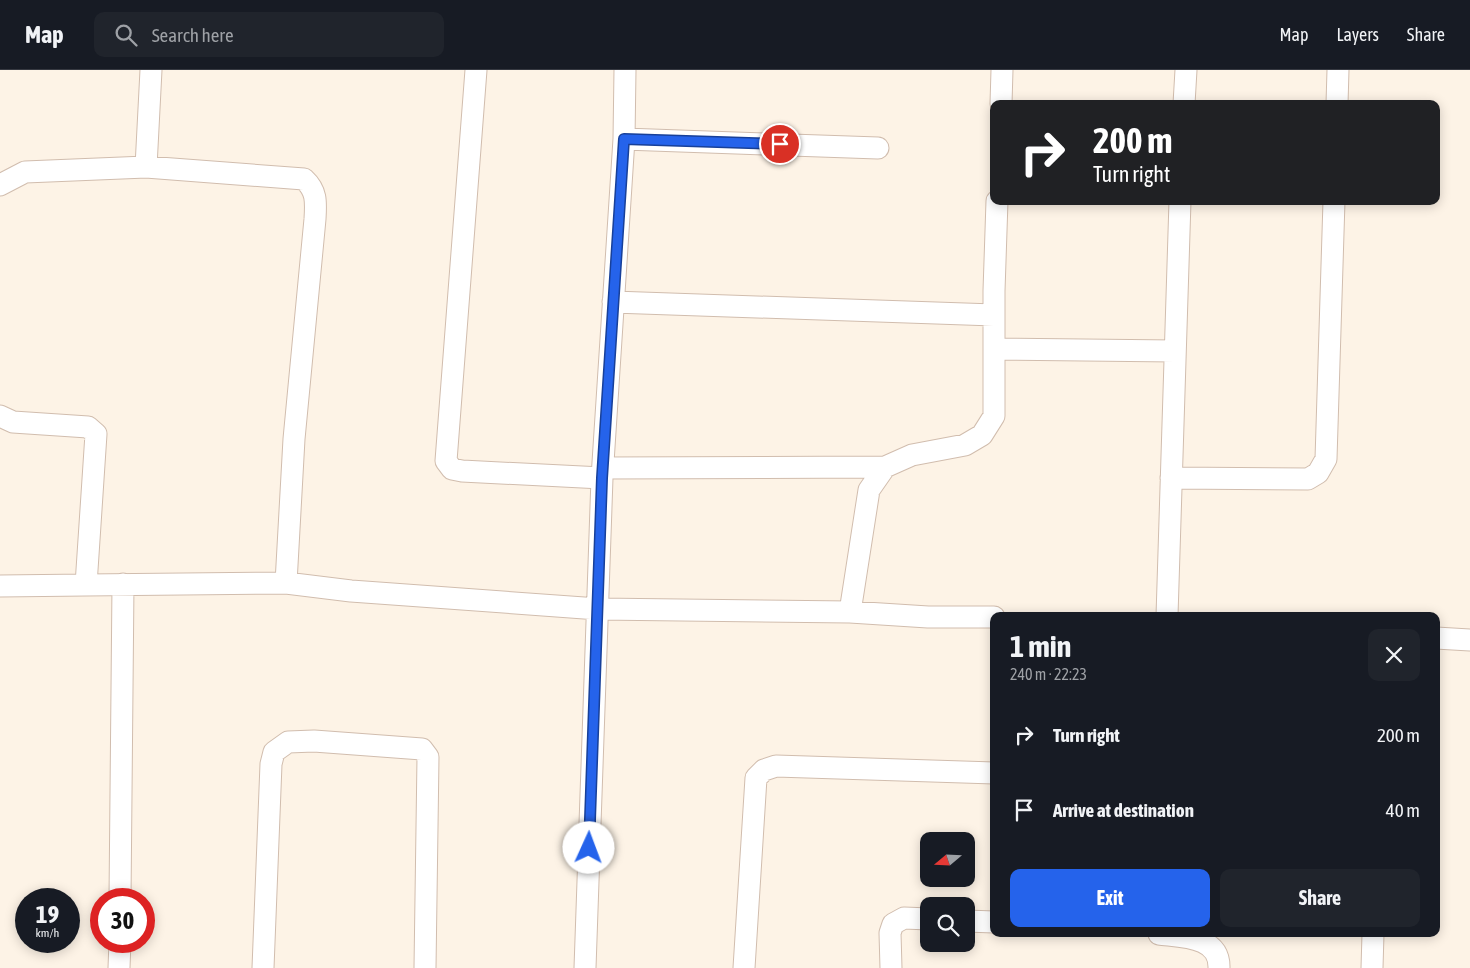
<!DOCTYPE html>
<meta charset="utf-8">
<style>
:root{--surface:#171b24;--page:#20242c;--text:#f1f3f6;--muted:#9ea1a6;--line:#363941;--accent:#2563eb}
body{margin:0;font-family:"Asap Condensed",sans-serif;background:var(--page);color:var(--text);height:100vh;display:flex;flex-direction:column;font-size:19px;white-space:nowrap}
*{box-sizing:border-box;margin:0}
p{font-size:16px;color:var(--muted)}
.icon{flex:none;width:28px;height:28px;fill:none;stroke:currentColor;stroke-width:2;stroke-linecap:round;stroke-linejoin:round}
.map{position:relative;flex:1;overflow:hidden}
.sheet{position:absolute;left:990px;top:542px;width:450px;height:325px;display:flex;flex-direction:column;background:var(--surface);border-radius:10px;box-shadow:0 2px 12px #0003}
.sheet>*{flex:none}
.guide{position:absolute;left:990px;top:30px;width:450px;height:105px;border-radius:10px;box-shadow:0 2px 12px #0003;background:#202124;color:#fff;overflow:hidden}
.needle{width:32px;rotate:251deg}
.controls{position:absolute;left:920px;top:762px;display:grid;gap:10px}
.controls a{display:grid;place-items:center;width:55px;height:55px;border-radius:10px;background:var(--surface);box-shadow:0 2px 12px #0003;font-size:25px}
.speed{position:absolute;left:15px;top:818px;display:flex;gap:10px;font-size:25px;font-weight:700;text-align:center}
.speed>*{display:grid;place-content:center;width:65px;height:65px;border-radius:50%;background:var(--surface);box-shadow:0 2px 12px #0003;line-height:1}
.speed small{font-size:12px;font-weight:400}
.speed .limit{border:8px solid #d22;background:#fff;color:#111}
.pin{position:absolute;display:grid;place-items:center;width:42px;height:42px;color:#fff;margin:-21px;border:2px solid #fff;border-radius:50%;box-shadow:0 1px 5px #0007}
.me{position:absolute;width:55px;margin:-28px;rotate:2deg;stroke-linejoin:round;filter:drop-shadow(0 0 4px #0008)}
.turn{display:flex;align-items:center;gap:18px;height:105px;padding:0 20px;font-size:22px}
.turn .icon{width:65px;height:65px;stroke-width:2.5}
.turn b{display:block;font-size:35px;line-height:42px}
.round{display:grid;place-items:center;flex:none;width:52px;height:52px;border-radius:10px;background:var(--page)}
.head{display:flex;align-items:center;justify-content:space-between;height:85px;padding:0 20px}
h1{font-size:30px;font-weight:700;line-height:38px}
.action{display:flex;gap:10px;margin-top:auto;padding:10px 20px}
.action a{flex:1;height:58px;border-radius:10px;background:var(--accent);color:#fff;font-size:20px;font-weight:700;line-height:58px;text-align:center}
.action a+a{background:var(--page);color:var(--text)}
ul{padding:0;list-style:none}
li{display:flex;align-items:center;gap:15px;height:75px;padding:0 20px}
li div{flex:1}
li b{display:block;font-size:19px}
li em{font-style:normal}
header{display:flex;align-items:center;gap:30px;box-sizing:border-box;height:70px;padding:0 25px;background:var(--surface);border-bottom:1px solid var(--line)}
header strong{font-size:24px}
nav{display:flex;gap:28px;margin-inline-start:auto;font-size:18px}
.search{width:350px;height:45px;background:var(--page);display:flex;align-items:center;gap:12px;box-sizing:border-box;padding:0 18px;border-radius:10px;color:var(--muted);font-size:19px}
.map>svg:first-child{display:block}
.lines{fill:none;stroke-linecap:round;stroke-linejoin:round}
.street-casing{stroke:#d1bdae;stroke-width:23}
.street{stroke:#fff;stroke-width:21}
.route-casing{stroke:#184099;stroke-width:12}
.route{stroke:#2563eb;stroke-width:9}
</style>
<header>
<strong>Map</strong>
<div class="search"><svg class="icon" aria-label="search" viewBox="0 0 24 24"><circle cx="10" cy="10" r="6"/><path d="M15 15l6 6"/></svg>Search here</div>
<nav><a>Map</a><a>Layers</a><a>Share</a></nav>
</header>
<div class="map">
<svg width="1470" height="898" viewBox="0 0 1470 898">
<rect width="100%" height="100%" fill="#fdf3e6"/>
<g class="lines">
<g class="street-casing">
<path id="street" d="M 476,0 L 446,391 L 452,399 L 462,401 L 602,408
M 1001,34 L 1002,0
M 1184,34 L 1186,0
M 1337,34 L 1338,0
M 624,69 L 878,78
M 146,97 L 151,0
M 0,115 L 25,102 L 146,97 L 304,109 C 317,121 316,132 315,149 L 294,369 L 286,513
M 613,232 L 994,245
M 994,279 L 1175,281
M 0,346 L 13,352 L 88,357 L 96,364 L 86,515 L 286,513 L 351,521 L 598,539 L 850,542 L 928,547 L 994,547
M 603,398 L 885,397
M 1171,408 L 1308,409 L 1318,403 L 1326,389 L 1334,131
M 0,516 L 86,515
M 850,542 L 869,420 L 885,397 L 912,385 L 965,375 L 982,365 L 994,346 L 994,221 L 997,131
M 1167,546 L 1180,131
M 1436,568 L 1470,570
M 120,829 L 123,514
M 966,851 L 994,852
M 1159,864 C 1182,867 1220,866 1219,898
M 119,898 L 120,871
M 263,898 L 271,694 L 274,682 L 288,672 L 314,671 L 422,679 L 428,687 L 425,898
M 585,898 L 602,408 L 624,69 L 625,0
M 744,898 L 756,708 L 764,700 L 776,696 L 994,703
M 891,898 L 890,863 L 893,854 L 904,848 L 929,849
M 1372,898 L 1373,864"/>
</g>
<use href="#street" class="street"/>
</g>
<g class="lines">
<g class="route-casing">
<path id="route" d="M 589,778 L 602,408 L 624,69 L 780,74"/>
</g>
<use href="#route" class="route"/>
</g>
</svg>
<div class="controls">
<a><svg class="needle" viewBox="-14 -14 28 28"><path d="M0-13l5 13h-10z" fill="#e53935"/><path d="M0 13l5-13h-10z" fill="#9ea1a6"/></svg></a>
<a><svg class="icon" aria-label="search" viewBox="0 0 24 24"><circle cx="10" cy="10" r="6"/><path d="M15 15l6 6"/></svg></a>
</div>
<div class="speed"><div>19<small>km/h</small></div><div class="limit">30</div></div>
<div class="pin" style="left:780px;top:74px;background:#d93025"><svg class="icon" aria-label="arrive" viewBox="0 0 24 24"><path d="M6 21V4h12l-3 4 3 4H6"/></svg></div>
<svg class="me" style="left:589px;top:778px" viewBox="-20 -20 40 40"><circle r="19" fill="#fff"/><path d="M0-13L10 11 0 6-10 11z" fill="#2563eb"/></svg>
<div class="guide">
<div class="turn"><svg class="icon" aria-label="right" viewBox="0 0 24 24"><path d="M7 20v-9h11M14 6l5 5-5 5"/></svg><div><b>200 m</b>Turn right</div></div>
</div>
<section class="sheet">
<div class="head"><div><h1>1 min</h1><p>240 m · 22:23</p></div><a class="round"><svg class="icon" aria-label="close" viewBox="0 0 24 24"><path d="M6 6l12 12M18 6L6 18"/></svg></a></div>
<ul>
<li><svg class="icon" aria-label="right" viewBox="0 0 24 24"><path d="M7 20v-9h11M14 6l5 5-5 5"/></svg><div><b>Turn right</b></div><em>200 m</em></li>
<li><svg class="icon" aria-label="arrive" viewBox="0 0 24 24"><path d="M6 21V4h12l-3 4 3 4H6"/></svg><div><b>Arrive at destination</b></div><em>40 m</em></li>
</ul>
<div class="action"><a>Exit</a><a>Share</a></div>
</section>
</div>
